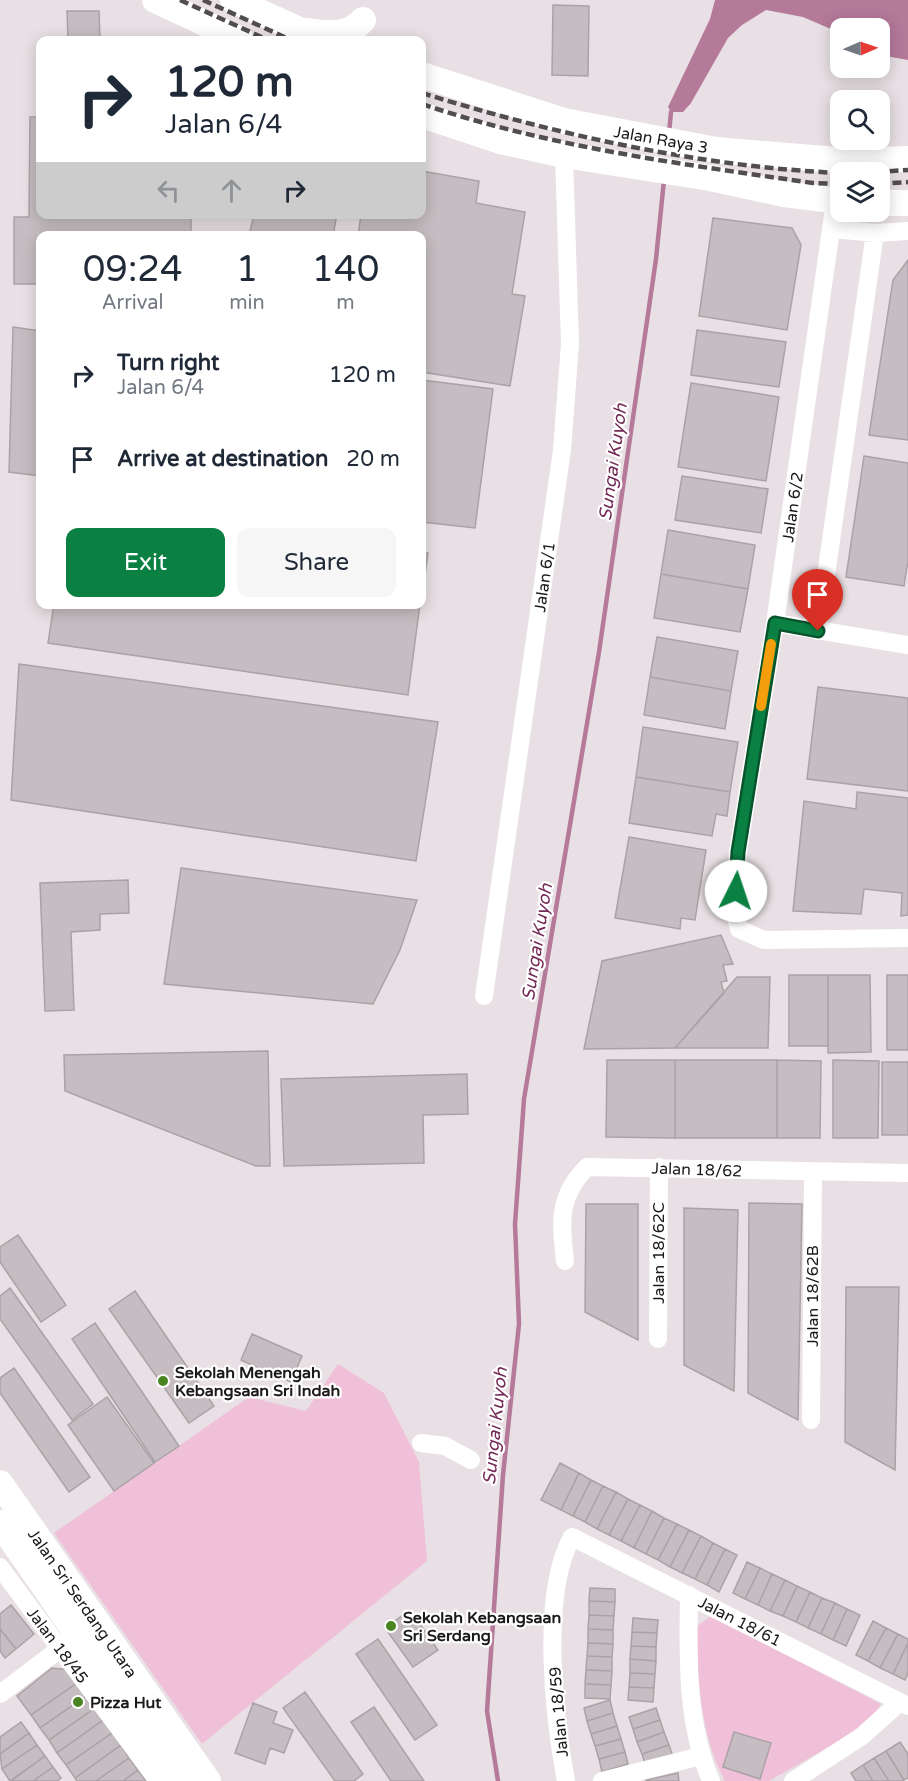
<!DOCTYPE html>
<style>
:root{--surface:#fff;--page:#f6f6f7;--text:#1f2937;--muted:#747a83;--accent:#0b8043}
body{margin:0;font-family:"Varela Round",sans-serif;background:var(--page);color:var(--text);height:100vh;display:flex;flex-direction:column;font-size:22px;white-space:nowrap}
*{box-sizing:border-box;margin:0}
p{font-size:20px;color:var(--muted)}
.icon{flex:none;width:33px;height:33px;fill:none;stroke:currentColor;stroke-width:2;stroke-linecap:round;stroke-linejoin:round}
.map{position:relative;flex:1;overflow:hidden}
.details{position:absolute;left:36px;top:231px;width:390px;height:378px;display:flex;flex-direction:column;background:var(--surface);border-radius:12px;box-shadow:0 3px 15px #0003}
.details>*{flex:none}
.banner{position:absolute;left:36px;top:36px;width:390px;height:183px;border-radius:12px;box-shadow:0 3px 15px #0003;background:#fff;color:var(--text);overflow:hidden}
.needle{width:39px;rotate:88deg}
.fabs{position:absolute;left:830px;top:18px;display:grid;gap:12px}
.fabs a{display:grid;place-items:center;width:60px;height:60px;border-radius:12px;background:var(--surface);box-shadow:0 3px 15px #0003;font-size:30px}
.pin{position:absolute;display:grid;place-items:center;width:51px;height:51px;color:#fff;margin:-62px -26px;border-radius:50% 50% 50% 0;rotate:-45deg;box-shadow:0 0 6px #0007}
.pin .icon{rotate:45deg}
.me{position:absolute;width:66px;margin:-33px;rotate:4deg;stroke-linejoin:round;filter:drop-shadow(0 0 4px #0008)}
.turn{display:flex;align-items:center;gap:21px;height:126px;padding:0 30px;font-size:27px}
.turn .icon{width:78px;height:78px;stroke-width:2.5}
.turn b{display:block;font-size:42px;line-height:51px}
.lanes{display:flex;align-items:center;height:57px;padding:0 30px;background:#0003;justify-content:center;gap:30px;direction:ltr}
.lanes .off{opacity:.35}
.eta{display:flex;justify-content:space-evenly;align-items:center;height:102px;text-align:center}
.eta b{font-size:36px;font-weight:600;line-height:42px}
.primary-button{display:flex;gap:12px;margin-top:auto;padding:12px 30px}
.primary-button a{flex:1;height:69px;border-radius:12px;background:var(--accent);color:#fff;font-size:24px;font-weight:600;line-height:69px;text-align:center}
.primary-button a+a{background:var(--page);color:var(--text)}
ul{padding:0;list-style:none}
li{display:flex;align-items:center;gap:18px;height:84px;padding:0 30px}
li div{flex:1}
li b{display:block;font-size:22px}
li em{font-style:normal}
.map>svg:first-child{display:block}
.green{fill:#f0c0d9}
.water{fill:#b5799a}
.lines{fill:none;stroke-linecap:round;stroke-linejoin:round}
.stream{stroke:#b5799a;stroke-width:4.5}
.building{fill:#c5bdc1;stroke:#aaa2a6;stroke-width:1.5}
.street{stroke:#fff;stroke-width:18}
.secondary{stroke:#fff;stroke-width:26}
.rail{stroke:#524e50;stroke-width:4.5;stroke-dasharray:9 4.5;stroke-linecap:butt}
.route-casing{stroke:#07532c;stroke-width:15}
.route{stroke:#0b8043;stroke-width:10}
.slow{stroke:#f59e0b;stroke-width:10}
.poi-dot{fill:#4a8522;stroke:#fff;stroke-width:2}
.labels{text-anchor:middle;stroke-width:4.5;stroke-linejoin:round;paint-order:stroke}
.street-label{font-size:16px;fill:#1c191b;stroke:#fff}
.poi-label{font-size:16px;font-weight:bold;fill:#1c191b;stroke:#fff;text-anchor:start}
.water-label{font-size:18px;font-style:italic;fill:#742a57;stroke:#fff}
</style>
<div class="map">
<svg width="908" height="1781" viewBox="0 0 908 1781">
<rect width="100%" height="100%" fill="#e8e0e4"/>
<path class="green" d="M 338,1364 L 384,1393 L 419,1462 L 427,1561 L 202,1744 L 54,1533 L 249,1397 L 306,1411 Z
M 711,1616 L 881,1704 L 867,1725 L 769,1781 L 725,1781 C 700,1735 698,1679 696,1627 Z"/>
<path class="water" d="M 715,0 L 908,0 L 908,60 L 891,57 L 879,52 L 879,28 L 840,28 L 840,33 L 803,17 L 766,10 L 742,25 L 728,38 L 691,103 L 683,112 L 671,112 L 668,107 L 710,19 Z"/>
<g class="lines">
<path class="stream" d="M 669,133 L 671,112
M 498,1781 L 487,1711 L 503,1475 L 519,1324 L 515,1224 L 524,1099 L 599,652 L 656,259 L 664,180"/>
</g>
<path class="building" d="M 553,5 L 589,6 L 588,76 L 552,75 Z
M 67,11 L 99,11 L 100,40 L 68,40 Z
M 30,117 L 40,117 L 40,214 L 191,214 L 191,236 L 40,236 L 40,284 L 14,284 L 14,217 L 29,217 Z
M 422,171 L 479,181 L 476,203 L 525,212 L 512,294 L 525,296 L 510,386 L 422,372 L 422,236 L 358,236 L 361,214 L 422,214 Z
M 254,214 L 337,214 L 333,236 L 249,236 Z
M 713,218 L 792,228 L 801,245 L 787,330 L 699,316 Z
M 908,260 L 908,440 L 869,435 L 893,280 Z
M 13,327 L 40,331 L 40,476 L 9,472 Z
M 697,330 L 786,342 L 779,387 L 691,375 Z
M 422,380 L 493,389 L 475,528 L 422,522 Z
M 691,383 L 779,397 L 766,481 L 678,467 Z
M 864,456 L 908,463 L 908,561 L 904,586 L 846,577 Z
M 682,476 L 768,489 L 761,533 L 675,520 Z
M 668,530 L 755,545 L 748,589 L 661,574 Z
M 422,552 L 428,553 L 422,596 Z
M 661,574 L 748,589 L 740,632 L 654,618 Z
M 54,604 L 420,604 L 408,695 L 48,643 Z
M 657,637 L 738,651 L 731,691 L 650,677 Z
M 19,664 L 438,722 L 416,861 L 11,800 Z
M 650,677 L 731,691 L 725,729 L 644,715 Z
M 818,687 L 908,698 L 908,791 L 807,779 Z
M 643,727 L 738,742 L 730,792 L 636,777 Z
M 636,777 L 730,792 L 727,816 L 716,814 L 712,836 L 629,823 Z
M 857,792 L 908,798 L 908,915 L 901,916 L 902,893 L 864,889 L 861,914 L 793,911 L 804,801 L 856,809 Z
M 629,837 L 706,850 L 695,920 L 681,918 L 680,929 L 615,918 Z
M 181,868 L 417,900 L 400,950 L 373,1004 L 164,984 Z
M 128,880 L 129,913 L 100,914 L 100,930 L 71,932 L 74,1010 L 45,1011 L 40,883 Z
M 721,935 L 733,964 L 723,965 L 727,981 L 721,982 L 724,993 L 675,1048 L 584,1049 L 602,961 Z
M 789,975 L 828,975 L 828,1046 L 789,1046 Z
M 828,975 L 870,975 L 871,1052 L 828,1053 Z
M 887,975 L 908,975 L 908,1050 L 887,1050 Z
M 737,977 L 770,977 L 768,1048 L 675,1048 Z
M 268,1051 L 270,1166 L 256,1166 L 65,1091 L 64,1055 Z
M 607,1060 L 675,1060 L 675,1138 L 606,1137 Z
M 675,1060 L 777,1060 L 777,1138 L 675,1138 Z
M 777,1060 L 821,1061 L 820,1138 L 777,1138 Z
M 833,1060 L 879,1061 L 878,1138 L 833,1138 Z
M 882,1062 L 908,1062 L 908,1135 L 882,1135 Z
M 467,1074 L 468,1114 L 423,1115 L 424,1163 L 284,1166 L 281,1079 Z
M 749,1203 L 802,1204 L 798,1420 L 748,1393 Z
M 586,1204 L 638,1204 L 638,1340 L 585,1312 Z
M 684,1208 L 738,1210 L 734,1391 L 684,1365 Z
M 18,1235 L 66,1305 L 41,1322 L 0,1262 L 0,1247 Z
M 846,1287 L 899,1287 L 895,1470 L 845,1442 Z
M 10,1288 L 93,1404 L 72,1420 L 0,1319 L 0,1296 Z
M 135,1291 L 214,1406 L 189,1423 L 109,1309 Z
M 95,1323 L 179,1446 L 155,1462 L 72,1339 Z
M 252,1334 L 302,1356 L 291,1382 L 241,1360 Z
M 14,1368 L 90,1477 L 69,1492 L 0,1393 L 0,1378 Z
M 107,1397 L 154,1463 L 114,1491 L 68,1425 Z
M 560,1463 L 579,1473 L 561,1510 L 541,1500 Z
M 579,1473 L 591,1480 L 573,1516 L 561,1510 Z
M 591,1480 L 603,1486 L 585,1522 L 573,1516 Z
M 603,1486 L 616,1492 L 597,1529 L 585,1522 Z
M 616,1492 L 628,1499 L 609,1535 L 597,1529 Z
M 628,1499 L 640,1505 L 621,1541 L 609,1535 Z
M 640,1505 L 652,1511 L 634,1548 L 621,1541 Z
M 652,1511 L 664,1518 L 646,1554 L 634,1548 Z
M 664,1518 L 677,1524 L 658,1560 L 646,1554 Z
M 677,1524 L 689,1530 L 670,1567 L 658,1560 Z
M 689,1530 L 701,1536 L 682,1573 L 670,1567 Z
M 701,1536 L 713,1543 L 695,1579 L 682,1573 Z
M 713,1543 L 725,1549 L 707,1585 L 695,1579 Z
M 725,1549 L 737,1555 L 719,1592 L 707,1585 Z
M 747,1562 L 760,1568 L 745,1599 L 733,1593 Z
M 760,1568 L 772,1574 L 758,1605 L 745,1599 Z
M 772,1574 L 785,1580 L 770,1611 L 758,1605 Z
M 785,1580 L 797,1586 L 783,1616 L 770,1611 Z
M 797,1586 L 810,1592 L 796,1622 L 783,1616 Z
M 590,1588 L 615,1589 L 615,1602 L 589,1601 Z
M 810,1592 L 822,1598 L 808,1628 L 796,1622 Z
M 822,1598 L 835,1603 L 821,1634 L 808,1628 Z
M 589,1601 L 615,1602 L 614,1616 L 589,1615 Z
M 835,1603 L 847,1609 L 833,1640 L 821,1634 Z
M 11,1605 L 34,1634 L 16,1649 L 0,1629 L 0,1614 Z
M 847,1609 L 860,1615 L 846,1646 L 833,1640 Z
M 410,1610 L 438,1650 L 413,1667 L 385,1628 Z
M 589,1615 L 614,1616 L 613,1630 L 588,1629 Z
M 633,1618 L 658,1620 L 657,1633 L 632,1632 Z
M 873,1621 L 886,1628 L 868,1661 L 856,1655 Z
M 886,1628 L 898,1634 L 880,1668 L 868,1661 Z
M 0,1629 L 16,1649 L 5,1658 L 0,1651 Z
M 588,1629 L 613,1630 L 613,1644 L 588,1643 Z
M 632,1632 L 657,1633 L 656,1647 L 631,1646 Z
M 898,1634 L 908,1639 L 908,1643 L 893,1674 L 880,1668 Z
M 378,1639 L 437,1725 L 415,1740 L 356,1654 Z
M 588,1643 L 613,1644 L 612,1657 L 587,1656 Z
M 908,1643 L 908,1673 L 905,1680 L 893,1674 Z
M 631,1646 L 656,1647 L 656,1661 L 630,1659 Z
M 587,1656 L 612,1657 L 612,1671 L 586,1670 Z
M 630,1659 L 656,1661 L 655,1674 L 630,1673 Z
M 52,1668 L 69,1670 L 77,1683 L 31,1715 L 17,1696 Z
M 586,1670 L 612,1671 L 611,1685 L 585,1684 Z
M 630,1673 L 655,1674 L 654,1688 L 629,1687 Z
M 77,1683 L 86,1696 L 40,1728 L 31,1715 Z
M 585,1684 L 611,1685 L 610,1699 L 585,1698 Z
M 629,1687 L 654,1688 L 653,1702 L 628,1700 Z
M 305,1692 L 363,1774 L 354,1781 L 335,1781 L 283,1708 Z
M 86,1696 L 95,1708 L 49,1740 L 40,1728 Z
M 610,1700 L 613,1713 L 587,1721 L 584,1708 Z
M 253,1703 L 277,1712 L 273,1723 L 293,1730 L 284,1753 L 270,1748 L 265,1764 L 235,1753 Z
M 374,1707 L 424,1781 L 391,1781 L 351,1722 Z
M 95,1708 L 103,1720 L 57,1753 L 49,1740 Z
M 656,1708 L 660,1720 L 633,1729 L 629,1717 Z
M 613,1713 L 617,1726 L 591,1734 L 587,1721 Z
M 103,1720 L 112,1733 L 66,1765 L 57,1753 Z
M 660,1720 L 664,1732 L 637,1742 L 633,1729 Z
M 21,1722 L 29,1733 L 0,1754 L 0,1737 Z
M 617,1726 L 621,1739 L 595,1746 L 591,1734 Z
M 664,1732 L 669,1745 L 642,1754 L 637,1742 Z
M 734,1732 L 771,1743 L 760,1779 L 723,1767 Z
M 29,1733 L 37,1745 L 2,1769 L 0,1754 Z
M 112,1733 L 121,1745 L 75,1778 L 66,1765 Z
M 621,1739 L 625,1752 L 599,1759 L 595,1746 Z
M 900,1742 L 908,1754 L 908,1778 L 904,1780 L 886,1751 Z
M 37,1745 L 45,1756 L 10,1781 L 2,1769 Z
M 121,1745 L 129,1758 L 96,1781 L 77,1781 L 75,1778 Z
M 669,1745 L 673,1757 L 646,1767 L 642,1754 Z
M 886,1751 L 904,1780 L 903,1781 L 889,1781 L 874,1758 Z
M 625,1752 L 628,1764 L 602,1772 L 599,1759 Z
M 45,1756 L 53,1767 L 33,1781 L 11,1781 Z
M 129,1758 L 138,1770 L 123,1781 L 96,1781 Z
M 874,1758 L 889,1781 L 873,1781 L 863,1765 Z
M 863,1765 L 873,1781 L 856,1781 L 851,1773 Z
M 53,1767 L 61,1778 L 57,1781 L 33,1781 Z
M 138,1770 L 146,1781 L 123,1781 Z
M 678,1773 L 679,1781 L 646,1781 L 646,1780 Z"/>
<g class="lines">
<path class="street" d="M 835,201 L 775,623 L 738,852 L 734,910 L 739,929 L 764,940 L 908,938
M 833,229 L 875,233 L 908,231
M 775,623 L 908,645
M 818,631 L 875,233
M 484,996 L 562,450 L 570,344 L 564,155
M 565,1261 C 561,1223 557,1197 587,1167 L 908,1173
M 658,1339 L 659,1167
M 811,1420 L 813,1173
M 421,1443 L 445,1446 L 471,1460
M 0,1567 L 158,1781
M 689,1595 C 688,1658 686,1722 711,1781
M 0,1694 L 70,1641
M 566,1781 C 554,1718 540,1594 572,1537 L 908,1706
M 602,1781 L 701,1756
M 793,1781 L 862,1736 L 900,1702"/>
<path class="secondary" d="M 155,0 L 241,40
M 233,0 L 322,40
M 305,31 C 327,33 347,38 363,20
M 422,75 L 564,121 L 716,150 L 849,161 L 908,159
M 422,115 L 500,141 L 564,155 L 710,178 L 784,194 L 840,201
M 879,203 L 908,203
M 0,1483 L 208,1781
M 0,1523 L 179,1781"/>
<path class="rail" d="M 180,0 L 268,40
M 203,0 L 291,40
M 422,93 C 554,134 701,167 840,173
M 422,104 C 549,147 681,164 813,183 L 840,184
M 876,172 L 908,170
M 879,184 L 908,182"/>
</g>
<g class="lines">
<g class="route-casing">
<path id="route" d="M 736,891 L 738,852 L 775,623 L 818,631"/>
</g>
<use href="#route" class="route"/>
<path class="slow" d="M 761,706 L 771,644"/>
</g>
<g class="poi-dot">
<circle cx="163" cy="1381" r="6"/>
<circle cx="391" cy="1626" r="6"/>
<circle cx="78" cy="1702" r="6"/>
</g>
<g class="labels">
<g class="street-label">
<text transform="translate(661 139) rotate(10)" y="6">Jalan Raya 3</text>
<text transform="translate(792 507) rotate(-82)" y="6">Jalan 6/2</text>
<text transform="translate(544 577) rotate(-82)" y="6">Jalan 6/1</text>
<text transform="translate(697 1169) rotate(2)" y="6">Jalan 18/62</text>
<text transform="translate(658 1253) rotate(-90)" y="6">Jalan 18/62C</text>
<text transform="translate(812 1296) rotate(-90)" y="6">Jalan 18/62B</text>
<text transform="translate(83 1603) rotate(55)" y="6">Jalan Sri Serdang Utara</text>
<text transform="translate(740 1621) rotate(27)" y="6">Jalan 18/61</text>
<text transform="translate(58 1645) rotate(53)" y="6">Jalan 18/45</text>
<text transform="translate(558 1712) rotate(-95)" y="6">Jalan 18/59</text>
</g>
<g class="poi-label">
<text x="175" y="1378">Sekolah Menengah<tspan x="175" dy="18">Kebangsaan Sri Indah</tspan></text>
<text x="403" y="1623">Sekolah Kebangsaan<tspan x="403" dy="18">Sri Serdang</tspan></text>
<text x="90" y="1708">Pizza Hut</text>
</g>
<g class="water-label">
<text transform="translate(613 462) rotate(-82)" y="6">Sungai Kuyoh</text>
<text transform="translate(537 942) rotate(-81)" y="6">Sungai Kuyoh</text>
<text transform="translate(495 1426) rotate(-84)" y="6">Sungai Kuyoh</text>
</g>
</g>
</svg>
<div class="fabs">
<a><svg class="needle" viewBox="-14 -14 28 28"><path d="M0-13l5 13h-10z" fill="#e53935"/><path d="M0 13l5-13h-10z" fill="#747a83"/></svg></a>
<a><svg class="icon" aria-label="search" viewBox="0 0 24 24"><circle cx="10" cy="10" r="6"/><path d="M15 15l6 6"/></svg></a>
<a><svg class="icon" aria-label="layers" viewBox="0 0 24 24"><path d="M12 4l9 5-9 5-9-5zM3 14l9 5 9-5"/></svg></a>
</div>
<div class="pin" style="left:818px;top:631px;background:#d93025"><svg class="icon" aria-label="arrive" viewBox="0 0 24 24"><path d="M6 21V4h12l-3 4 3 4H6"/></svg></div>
<svg class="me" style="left:736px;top:891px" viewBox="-20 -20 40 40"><circle r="19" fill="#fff"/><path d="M0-13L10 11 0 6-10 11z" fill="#0b8043"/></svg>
<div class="banner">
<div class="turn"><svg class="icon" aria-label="right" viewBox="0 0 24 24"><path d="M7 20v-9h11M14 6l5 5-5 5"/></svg><div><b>120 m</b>Jalan 6/4</div></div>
<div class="lanes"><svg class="icon off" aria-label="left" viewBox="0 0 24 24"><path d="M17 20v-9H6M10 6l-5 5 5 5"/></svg><svg class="icon off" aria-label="ahead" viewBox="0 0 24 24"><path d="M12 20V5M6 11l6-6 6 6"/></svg><svg class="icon" aria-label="right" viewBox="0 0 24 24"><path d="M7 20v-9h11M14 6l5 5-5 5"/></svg></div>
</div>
<section class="details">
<div class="eta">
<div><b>09:24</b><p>Arrival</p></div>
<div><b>1</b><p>min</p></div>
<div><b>140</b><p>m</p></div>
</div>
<ul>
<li><svg class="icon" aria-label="right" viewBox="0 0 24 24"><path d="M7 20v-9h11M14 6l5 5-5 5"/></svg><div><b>Turn right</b><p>Jalan 6/4</p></div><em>120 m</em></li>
<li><svg class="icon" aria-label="arrive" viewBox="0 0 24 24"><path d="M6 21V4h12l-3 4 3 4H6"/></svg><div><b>Arrive at destination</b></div><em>20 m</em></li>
</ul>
<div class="primary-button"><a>Exit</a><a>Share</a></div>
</section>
</div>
